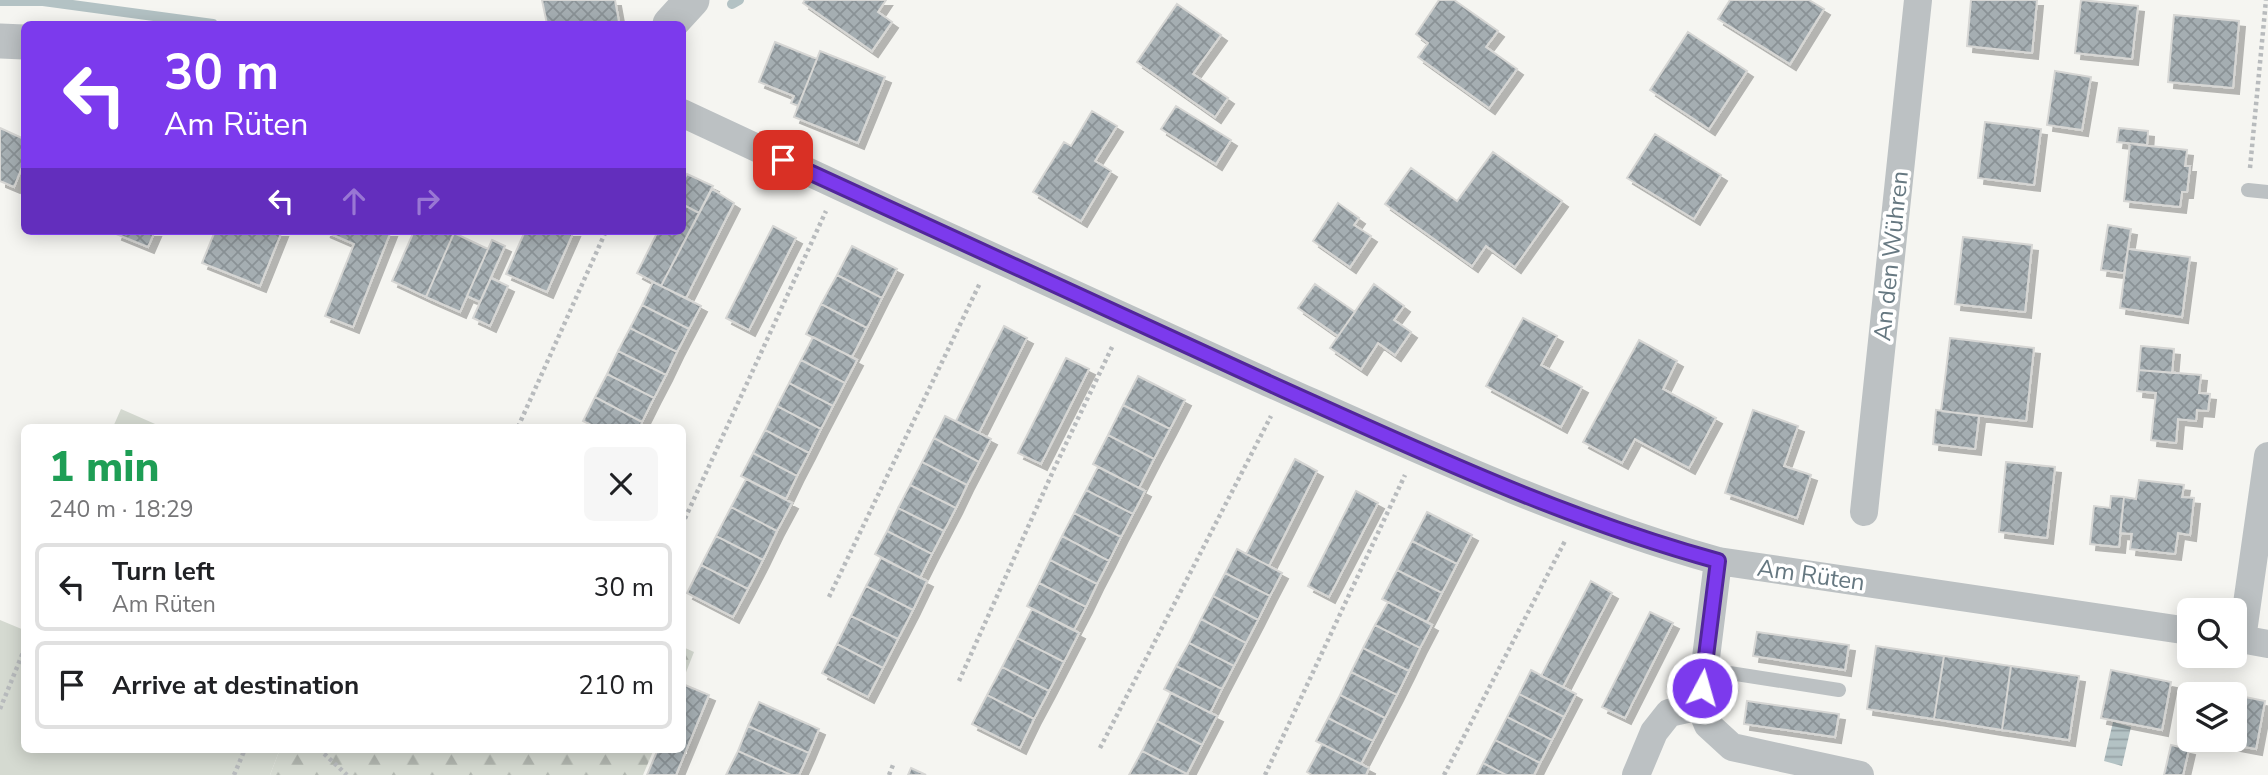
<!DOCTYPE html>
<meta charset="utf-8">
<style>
:root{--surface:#fff;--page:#f6f6f6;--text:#202124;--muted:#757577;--line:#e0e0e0}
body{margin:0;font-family:"Nunito Sans",sans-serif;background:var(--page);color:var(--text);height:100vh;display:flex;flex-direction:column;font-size:26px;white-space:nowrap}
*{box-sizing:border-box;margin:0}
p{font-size:23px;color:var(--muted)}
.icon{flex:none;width:38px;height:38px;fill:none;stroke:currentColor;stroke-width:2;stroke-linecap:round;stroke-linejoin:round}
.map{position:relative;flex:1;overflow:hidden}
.sheet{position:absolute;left:21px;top:424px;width:665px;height:329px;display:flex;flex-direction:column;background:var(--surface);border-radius:10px;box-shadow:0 4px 18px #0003}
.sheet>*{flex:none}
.hud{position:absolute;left:21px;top:21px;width:665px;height:214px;border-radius:10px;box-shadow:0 4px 18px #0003;background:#7c3aed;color:#fff;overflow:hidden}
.fabs{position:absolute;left:2177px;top:598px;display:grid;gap:14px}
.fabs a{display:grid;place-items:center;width:70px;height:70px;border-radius:10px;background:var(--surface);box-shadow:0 4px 18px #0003;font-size:35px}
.pin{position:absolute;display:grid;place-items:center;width:60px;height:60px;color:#fff;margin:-30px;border-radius:14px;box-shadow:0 4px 10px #0006}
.me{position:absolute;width:77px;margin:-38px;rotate:6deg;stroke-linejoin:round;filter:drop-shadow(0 0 5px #0008)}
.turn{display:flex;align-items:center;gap:24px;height:147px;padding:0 28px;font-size:32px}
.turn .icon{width:91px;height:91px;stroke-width:2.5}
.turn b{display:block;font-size:49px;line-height:60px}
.lanes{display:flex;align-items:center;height:66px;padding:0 28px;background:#0003;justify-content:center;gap:35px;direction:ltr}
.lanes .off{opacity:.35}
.round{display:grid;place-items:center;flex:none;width:74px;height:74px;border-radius:10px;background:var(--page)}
.head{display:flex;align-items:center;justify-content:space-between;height:119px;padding:0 28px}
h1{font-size:42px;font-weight:800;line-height:52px;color:#1e9e55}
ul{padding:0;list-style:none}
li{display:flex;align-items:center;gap:21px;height:88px;margin:0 14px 10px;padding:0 14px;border:4px solid var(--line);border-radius:10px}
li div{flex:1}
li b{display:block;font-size:26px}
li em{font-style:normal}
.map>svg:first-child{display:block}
.green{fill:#d5dad1}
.forest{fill:url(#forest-firs)}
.water{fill:url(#water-rules)}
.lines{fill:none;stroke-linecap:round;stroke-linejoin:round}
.stream{stroke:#b3c2c4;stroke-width:10}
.building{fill:url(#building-cross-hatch);stroke:#d6d6d4;stroke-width:2;filter:url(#shadow)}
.path{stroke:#b8bbbd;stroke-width:4.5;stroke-dasharray:3.5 3.5;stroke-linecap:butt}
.service{stroke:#bcc1c3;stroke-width:14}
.minor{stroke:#bcc1c3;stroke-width:28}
.tertiary{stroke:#bcc1c3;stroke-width:35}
.route-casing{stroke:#51269a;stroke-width:18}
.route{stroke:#7c3aed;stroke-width:12}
.labels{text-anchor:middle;stroke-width:7;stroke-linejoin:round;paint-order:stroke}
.street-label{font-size:24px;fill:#667881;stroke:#fff}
</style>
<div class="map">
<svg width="2268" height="775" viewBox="0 0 2268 775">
<defs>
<pattern id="forest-firs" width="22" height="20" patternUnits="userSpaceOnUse" patternTransform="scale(1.75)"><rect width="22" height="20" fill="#d5dad1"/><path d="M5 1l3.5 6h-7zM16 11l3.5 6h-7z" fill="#b1b6af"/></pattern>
<pattern id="water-rules" width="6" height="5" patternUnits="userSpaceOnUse" patternTransform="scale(1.75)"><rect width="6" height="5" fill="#b3c2c4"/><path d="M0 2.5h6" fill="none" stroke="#95a2a5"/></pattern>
<pattern id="building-cross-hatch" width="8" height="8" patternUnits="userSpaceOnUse" patternTransform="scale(1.75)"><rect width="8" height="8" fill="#a5aeb2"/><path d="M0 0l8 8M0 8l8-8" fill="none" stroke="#8a9296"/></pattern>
<filter id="shadow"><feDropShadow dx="6" dy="6" stdDeviation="0" flood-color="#0004"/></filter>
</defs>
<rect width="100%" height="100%" fill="#f5f5f1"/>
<path class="green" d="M 121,409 L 162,427 L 113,427 Z
M 0,620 L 24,630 L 24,749 L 280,749 L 270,775 L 0,775 Z"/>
<path class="forest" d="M 683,647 L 694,652 L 683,680 Z
M 280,749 L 654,749 L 643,775 L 270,775 Z"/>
<path class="water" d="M 2113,722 L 2131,727 L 2122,766 L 2104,761 Z"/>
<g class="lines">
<path class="stream" d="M 0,1 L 43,1 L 213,24
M 732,4 L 739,0"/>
</g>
<path class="building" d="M 542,0 L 615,0 L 619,22 L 608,24 L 547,24 Z
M 805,0 L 886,0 L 878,12 L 892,22 L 872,51 L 803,3 Z
M 1439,0 L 1454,0 L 1498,31 L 1486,47 L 1517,69 L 1489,108 L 1418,57 L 1428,43 L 1416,34 Z
M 1730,0 L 1809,0 L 1824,9 L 1790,64 L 1718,19 Z
M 1971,0 L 2037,0 L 2032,53 L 1967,46 Z
M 2081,0 L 2138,6 L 2132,59 L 2075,53 Z
M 1177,4 L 1221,35 L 1193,74 L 1228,98 L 1215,117 L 1137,62 Z
M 2174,15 L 2239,21 L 2233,88 L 2168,82 Z
M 1688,32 L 1747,71 L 1709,129 L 1650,90 Z
M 775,42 L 817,59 L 798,106 L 791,103 L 794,96 L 759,82 Z
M 820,51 L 885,77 L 858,143 L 794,117 Z
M 2055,71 L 2091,77 L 2082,130 L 2047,125 Z
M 1176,106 L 1231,140 L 1216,164 L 1161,129 Z
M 1092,111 L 1117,126 L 1095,161 L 1111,171 L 1081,221 L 1033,192 L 1064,142 L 1071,146 Z
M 1985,122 L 2041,129 L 2034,185 L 1978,178 Z
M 0,128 L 24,139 L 24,162 L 14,187 L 0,181 Z
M 2119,128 L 2148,131 L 2147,145 L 2117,142 Z
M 1655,134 L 1721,175 L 1694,219 L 1627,178 Z
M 2130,144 L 2187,150 L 2185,166 L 2190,166 L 2187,192 L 2182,192 L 2180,207 L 2124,201 Z
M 1493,152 L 1562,201 L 1515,267 L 1486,246 L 1472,266 L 1385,204 L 1411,168 L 1457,201 Z
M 687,174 L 713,186 L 699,213 L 682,204 L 682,183 Z
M 712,189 L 734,203 L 686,298 L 661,286 Z
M 1338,203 L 1359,218 L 1354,225 L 1371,236 L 1350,267 L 1313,241 Z
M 682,204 L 699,213 L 661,286 L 637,273 L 658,231 L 682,231 Z
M 2108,225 L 2131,229 L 2124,273 L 2101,270 Z
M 773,226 L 796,238 L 749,330 L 726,318 Z
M 117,231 L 155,231 L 148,247 L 116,234 Z
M 215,231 L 282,231 L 260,286 L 202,263 Z
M 324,231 L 391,231 L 353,327 L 325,316 L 354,244 Z
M 414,231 L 449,231 L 454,233 L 426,297 L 392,281 Z
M 525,231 L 574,231 L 547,292 L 506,274 Z
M 454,233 L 488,249 L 460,312 L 426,297 Z
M 1963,237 L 2032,245 L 2025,312 L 1955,304 Z
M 492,240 L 505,246 L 480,302 L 467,296 Z
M 852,246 L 897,269 L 882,298 L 837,275 Z
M 2128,249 L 2190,257 L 2182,317 L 2120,308 Z
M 837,275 L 882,298 L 867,328 L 821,304 Z
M 491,278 L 508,286 L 490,326 L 473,318 Z
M 653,282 L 701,306 L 689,329 L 642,305 Z
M 1315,284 L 1355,312 L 1338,336 L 1298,308 Z
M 1374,284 L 1404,306 L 1394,320 L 1411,332 L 1395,355 L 1378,343 L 1361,369 L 1330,348 Z
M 821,304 L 867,328 L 852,357 L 806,334 Z
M 642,305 L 689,329 L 677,352 L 630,328 Z
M 1523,318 L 1557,336 L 1541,365 L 1582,387 L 1561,427 L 1486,386 Z
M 1004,326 L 1027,338 L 979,433 L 956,421 Z
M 630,328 L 677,352 L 666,375 L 618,351 Z
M 813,337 L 857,360 L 845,383 L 801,360 Z
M 1950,338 L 2034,348 L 2026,421 L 1941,411 Z
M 1639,340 L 1677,361 L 1663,389 L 1716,418 L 1689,468 L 1635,439 L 1622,463 L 1583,442 Z
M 2141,346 L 2174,349 L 2172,373 L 2139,370 Z
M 618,351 L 666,375 L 654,398 L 607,374 Z
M 1066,358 L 1089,369 L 1041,464 L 1018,453 Z
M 801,360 L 845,383 L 833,406 L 789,383 Z
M 2139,370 L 2201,375 L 2199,393 L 2210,394 L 2208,411 L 2197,410 L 2196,421 L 2178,419 L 2176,443 L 2151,440 L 2156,393 L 2137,391 Z
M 607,374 L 654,398 L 642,422 L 595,397 Z
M 1138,376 L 1185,400 L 1170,429 L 1123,405 Z
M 789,383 L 833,406 L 821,429 L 777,406 Z
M 595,397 L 642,422 L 640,427 L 595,427 L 583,421 Z
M 1123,405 L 1170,429 L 1154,459 L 1108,435 Z
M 777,406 L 821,429 L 809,453 L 765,430 Z
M 1753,410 L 1798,426 L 1784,466 L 1811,475 L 1797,518 L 1725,493 Z
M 1936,410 L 1979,416 L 1975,449 L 1933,444 Z
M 945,416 L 991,439 L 979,462 L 934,438 Z
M 765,430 L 809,453 L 797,476 L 753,453 Z
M 1108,435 L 1154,459 L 1139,488 L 1093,464 Z
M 934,438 L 979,462 L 967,485 L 922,462 Z
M 753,453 L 797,476 L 786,499 L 741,476 Z
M 1295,459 L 1317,471 L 1269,566 L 1246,554 Z
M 922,462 L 967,485 L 956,508 L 910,485 Z
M 2006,462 L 2055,467 L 2047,538 L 1999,532 Z
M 1098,467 L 1145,491 L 1133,514 L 1086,490 Z
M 746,479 L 792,503 L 777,531 L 731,507 Z
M 2139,480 L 2184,485 L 2182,497 L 2194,498 L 2190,535 L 2178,533 L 2175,554 L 2130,549 L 2132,534 L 2120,533 L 2124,497 L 2136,499 Z
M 910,485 L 956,508 L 944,531 L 898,508 Z
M 1086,490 L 1133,514 L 1121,537 L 1074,513 Z
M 1356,491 L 1378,503 L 1329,597 L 1308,586 Z
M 2111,496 L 2124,497 L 2119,547 L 2090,544 L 2094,506 L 2110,508 Z
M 731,507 L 777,531 L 763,560 L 716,536 Z
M 898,508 L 944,531 L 932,554 L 887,531 Z
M 1427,512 L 1472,535 L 1457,564 L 1412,541 Z
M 1074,513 L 1121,537 L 1109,561 L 1062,536 Z
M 887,531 L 932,554 L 920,578 L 875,554 Z
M 716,536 L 763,560 L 748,589 L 701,565 Z
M 1062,536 L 1109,561 L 1097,584 L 1050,560 Z
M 1412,541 L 1457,564 L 1442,593 L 1397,570 Z
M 1237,549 L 1282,573 L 1270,596 L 1225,573 Z
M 881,558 L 927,581 L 913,610 L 866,586 Z
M 1050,560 L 1097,584 L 1086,607 L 1039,583 Z
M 701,565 L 748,589 L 733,617 L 687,593 Z
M 1397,570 L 1442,593 L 1427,622 L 1382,599 Z
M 1225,573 L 1270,596 L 1258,620 L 1213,596 Z
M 1591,581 L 1612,593 L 1563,687 L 1541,676 Z
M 1039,583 L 1086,607 L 1074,630 L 1027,606 Z
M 866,586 L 913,610 L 898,639 L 851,616 Z
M 1213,596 L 1258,620 L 1246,643 L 1201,619 Z
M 1388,602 L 1432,625 L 1420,648 L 1375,625 Z
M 1032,609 L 1079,633 L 1064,662 L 1017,638 Z
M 1650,612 L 1673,623 L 1625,718 L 1602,707 Z
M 851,616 L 898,639 L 883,668 L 837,644 Z
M 1201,619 L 1246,643 L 1234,666 L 1189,643 Z
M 1375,625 L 1420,648 L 1409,671 L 1363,648 Z
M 1757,632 L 1849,645 L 1845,670 L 1753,656 Z
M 1017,638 L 1064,662 L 1049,691 L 1002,667 Z
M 1189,643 L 1234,666 L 1222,689 L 1176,666 Z
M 837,644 L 883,668 L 868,697 L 822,673 Z
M 1876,646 L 1944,656 L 1934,719 L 1867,709 Z
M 1363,648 L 1409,671 L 1397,695 L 1351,672 Z
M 1944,656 L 2011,666 L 2002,730 L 1934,719 Z
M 1176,666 L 1222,689 L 1210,713 L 1164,689 Z
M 2011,666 L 2079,676 L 2069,740 L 2002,730 Z
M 1002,667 L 1049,691 L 1034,719 L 987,695 Z
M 1531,670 L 1576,694 L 1564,717 L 1519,694 Z
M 2111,670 L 2171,682 L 2162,730 L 2101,718 Z
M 1351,672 L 1397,695 L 1385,718 L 1340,695 Z
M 685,685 L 709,695 L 676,775 L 647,775 L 658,749 L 682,749 L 682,690 Z
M 2198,689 L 2231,695 L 2197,695 Z
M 1171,693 L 1217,716 L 1202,745 L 1157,721 Z
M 1519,694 L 1564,717 L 1552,740 L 1507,717 Z
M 987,695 L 1034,719 L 1020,748 L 972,724 Z
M 1340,695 L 1385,718 L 1373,741 L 1328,718 Z
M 2235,695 L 2265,701 L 2256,749 L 2208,740 L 2235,740 Z
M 1747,701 L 1839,714 L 1835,737 L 1744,724 Z
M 759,702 L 819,729 L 809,753 L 748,726 Z
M 1507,717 L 1552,740 L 1540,763 L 1495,740 Z
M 1328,718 L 1373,741 L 1361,764 L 1316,741 Z
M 1157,721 L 1202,745 L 1187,774 L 1142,751 Z
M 748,726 L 809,753 L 799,775 L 791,775 L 738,751 Z
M 1495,740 L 1540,763 L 1534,775 L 1506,775 L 1483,763 Z
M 1322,744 L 1369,768 L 1366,775 L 1312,775 L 1307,772 Z
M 2171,745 L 2189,749 L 2183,775 L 2164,775 Z
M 738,751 L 791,775 L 726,775 Z
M 1142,751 L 1187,774 L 1186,775 L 1129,775 Z
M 1483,763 L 1506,775 L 1477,775 Z
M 911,768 L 926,775 L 908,775 Z"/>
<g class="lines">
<path class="path" d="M 2250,168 L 2266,0
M 518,427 L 606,231
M 682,525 L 826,211
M 829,597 L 980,283
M 959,681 L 1054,469 L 1113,345
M 0,709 L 24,650
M 1100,748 L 1271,416
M 319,749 L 347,775
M 234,775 L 245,749
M 889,775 L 893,765
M 1265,775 L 1405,475
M 1444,775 L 1565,541"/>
<path class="service" d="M 2248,190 L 2268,192
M 1704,669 L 1839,690"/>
<path class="minor" d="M 682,113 C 874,203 1067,292 1260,379 C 1410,446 1560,517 1718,561 L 2189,631
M 1864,512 L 1918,0
M 1718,561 L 1700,706 L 1708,725 L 1732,747 L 1860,775
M 2235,638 L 2268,644
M 2242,639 L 2268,456
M 1636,775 L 1654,732 L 1669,713 L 1700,706"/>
<path class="tertiary" d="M 670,24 L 692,0
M 0,41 L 24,42"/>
</g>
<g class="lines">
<g class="route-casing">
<path id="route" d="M 783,160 C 950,238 1117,315 1284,390 C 1426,454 1568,520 1718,561 L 1702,688"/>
</g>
<use href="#route" class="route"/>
</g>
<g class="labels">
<g class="street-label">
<text transform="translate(1891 256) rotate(-84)" y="8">An den Wühren</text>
<text transform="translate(1811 575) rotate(8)" y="8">Am Rüten</text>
</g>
</g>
</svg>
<div class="fabs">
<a><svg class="icon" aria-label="search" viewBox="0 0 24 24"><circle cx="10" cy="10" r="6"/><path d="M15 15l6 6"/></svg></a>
<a><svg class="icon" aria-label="layers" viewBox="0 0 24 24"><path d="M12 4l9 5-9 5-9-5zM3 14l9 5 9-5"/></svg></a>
</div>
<div class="pin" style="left:783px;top:160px;background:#d93025"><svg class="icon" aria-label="arrive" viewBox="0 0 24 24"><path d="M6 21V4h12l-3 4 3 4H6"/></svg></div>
<svg class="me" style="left:1702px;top:688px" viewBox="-20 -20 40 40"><circle r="17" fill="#7c3aed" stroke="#fff" stroke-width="3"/><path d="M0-11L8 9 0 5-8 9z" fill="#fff"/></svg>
<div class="hud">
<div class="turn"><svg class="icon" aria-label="left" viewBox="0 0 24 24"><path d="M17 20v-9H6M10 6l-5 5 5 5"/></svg><div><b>30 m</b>Am Rüten</div></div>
<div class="lanes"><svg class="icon" aria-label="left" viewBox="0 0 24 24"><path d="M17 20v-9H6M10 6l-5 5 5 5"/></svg><svg class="icon off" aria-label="ahead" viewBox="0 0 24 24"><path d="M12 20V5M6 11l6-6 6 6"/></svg><svg class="icon off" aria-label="right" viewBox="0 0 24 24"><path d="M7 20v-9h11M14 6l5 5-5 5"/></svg></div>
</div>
<section class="sheet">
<div class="head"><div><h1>1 min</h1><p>240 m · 18:29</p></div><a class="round"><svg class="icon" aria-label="close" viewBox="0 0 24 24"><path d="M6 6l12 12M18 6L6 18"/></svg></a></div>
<ul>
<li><svg class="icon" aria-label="left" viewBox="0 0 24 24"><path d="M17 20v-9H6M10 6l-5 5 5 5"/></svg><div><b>Turn left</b><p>Am Rüten</p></div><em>30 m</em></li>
<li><svg class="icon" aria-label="arrive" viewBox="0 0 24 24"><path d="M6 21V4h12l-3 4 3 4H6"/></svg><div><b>Arrive at destination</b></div><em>210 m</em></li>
</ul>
</section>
</div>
